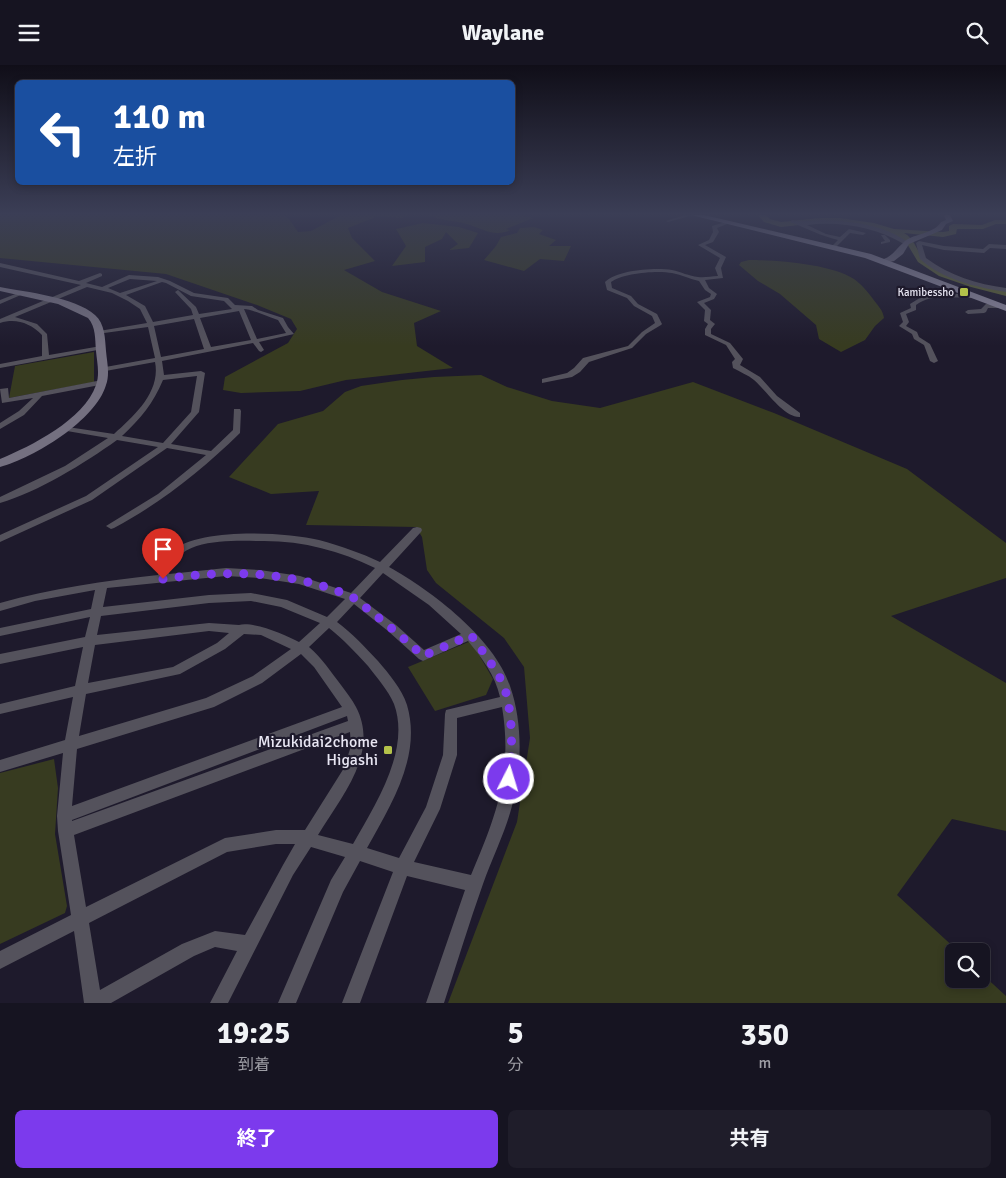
<!DOCTYPE html>
<html lang="ja">
<meta charset="utf-8">
<style>
:root{--surface:#161421;--page:#1f1d2a;--text:#f1f3f6;--muted:#9e9ea5;--line:#35333f;--accent:#7c3aed}
body{margin:0;font-family:Signika,"Noto Sans JP",sans-serif;background:var(--page);color:var(--text);height:100vh;display:flex;flex-direction:column;font-size:19px;white-space:nowrap}
*{box-sizing:border-box;margin:0}
p{font-size:16px;color:var(--muted)}
.icon{flex:none;width:28px;height:28px;fill:none;stroke:currentColor;stroke-width:2;stroke-linecap:round;stroke-linejoin:round}
.map{position:relative;height:938px;overflow:hidden}
.sheet{display:flex;flex-direction:column;background:var(--surface);flex:1}
.sheet>*{flex:none}
.hud{position:absolute;left:15px;top:15px;width:500px;height:105px;border-radius:8px;box-shadow:0 2px 8px #0003,0 0 0 1px var(--line);background:#1a4fa0;color:#fff;overflow:hidden}
.buttons{position:absolute;left:945px;top:878px;display:grid;gap:10px}
.buttons a{display:grid;place-items:center;width:45px;height:45px;border-radius:8px;background:var(--surface);box-shadow:0 2px 8px #0003,0 0 0 1px var(--line);font-size:25px}
.pin{position:absolute;display:grid;place-items:center;width:42px;height:42px;color:#fff;margin:-51px -21px;border-radius:50% 50% 50% 0;rotate:-45deg;box-shadow:0 0 5px #0007}
.pin .icon{rotate:45deg}
.me{position:absolute;width:55px;margin:-28px;rotate:5deg;stroke-linejoin:round;filter:drop-shadow(0 0 4px #0008)}
.turn{display:flex;align-items:center;gap:18px;height:105px;padding:0 15px;font-size:22px}
.turn .icon{width:65px;height:65px;stroke-width:2.5}
.turn b{display:block;font-size:35px;line-height:42px}
.eta{display:flex;justify-content:space-evenly;align-items:center;height:85px;text-align:center}
.eta b{font-size:30px;font-weight:700;line-height:35px}
.primary-button{display:flex;gap:10px;margin-top:auto;padding:10px 15px}
.primary-button a{flex:1;height:58px;border-radius:8px;background:var(--accent);color:#fff;font-size:20px;font-weight:700;line-height:58px;text-align:center}
.primary-button a+a{background:var(--page);color:var(--text)}
header{display:flex;justify-content:space-between;align-items:center;height:65px;padding:0 15px;background:var(--surface);font-size:22px;font-weight:700}
.map>svg:first-child{display:block}
.green{fill:#373b20}
.lines{fill:none;stroke-linecap:round;stroke-linejoin:round}
.river{fill:#5d6335;fill-rule:evenodd}
.street{fill:#54525c;fill-rule:evenodd}
.secondary{fill:#747080;fill-rule:evenodd}
.primary{fill:#8c889b;fill-rule:evenodd}
.route{stroke:#7c3aed;stroke-width:9;stroke-dasharray:0 16.2}
.poi-dot{fill:#b4c24a;stroke:#1e1a2c;stroke-width:2}
.labels{text-anchor:middle;stroke-width:4.5;stroke-linejoin:round;paint-order:stroke}
.far-poi-label{font-size:11px;fill:#e8e6f3;stroke:#1e1a2c;text-anchor:end}
.near-poi-label{font-size:16px;fill:#e8e6f3;stroke:#1e1a2c;text-anchor:end}
</style>
<header><svg class="icon" aria-label="menu" viewBox="0 0 24 24"><path d="M4 6h16M4 12h16M4 18h16"/></svg>Waylane<svg class="icon" aria-label="search" viewBox="0 0 24 24"><circle cx="10" cy="10" r="6"/><path d="M15 15l6 6"/></svg></header>
<div class="map">
<svg width="1006" height="938" viewBox="0 0 1006 938">
<rect width="100%" height="100%" fill="#1e1a2c"/>
<path class="green" d="M 0,150 L 283,150 L 289,154 L 298,167 L 311,166 L 341,150 L 407,150 L 402,153 L 378,151 L 348,163 L 352,173 L 375,196 L 344,205 L 382,227 L 441,246 L 414,258 L 417,281 L 453,303 L 346,315 L 300,326 L 241,328 L 223,325 L 225,312 L 288,278 L 297,264 L 291,254 L 257,240 L 166,209 L 0,193 Z
M 428,150 L 522,150 L 533,153 L 506,164 L 510,165 C 495,173 481,163 467,159 C 453,155 442,156 428,150 Z
M 423,158 L 459,162 L 478,168 L 469,183 L 449,185 L 458,179 L 446,167 L 442,174 L 425,182 L 425,197 L 392,201 L 406,181 L 396,164 Z
M 534,162 L 543,165 L 539,169 L 556,175 L 549,181 L 571,181 L 564,196 L 540,194 L 524,206 L 484,195 L 496,181 L 501,172 L 517,168 L 520,163 Z
M 749,195 C 777,195 831,199 854,214 C 862,220 867,226 873,234 C 878,241 883,245 884,253 L 875,261 L 865,275 L 841,287 L 819,274 L 816,260 L 780,229 L 758,216 L 739,200 L 741,197 Z
M 94,287 L 94,317 L 9,333 L 15,301 Z
M 481,310 L 507,322 L 552,336 L 600,343 L 693,317 L 774,348 L 907,404 L 1006,478 L 1006,513 L 891,551 L 1006,618 L 1006,766 L 952,754 L 897,830 L 958,886 L 954,886 L 954,914 L 981,914 L 981,908 L 1006,931 L 1006,938 L 448,938 L 517,757 L 530,673 L 524,602 L 504,573 L 436,518 L 427,505 L 422,472 L 416,462 L 306,460 L 319,426 L 271,429 L 229,412 L 278,359 L 323,346 L 345,327 L 361,321 L 402,315 L 434,312 Z
M 471,576 L 493,614 L 486,630 L 435,646 L 408,602 Z
M 54,694 L 58,723 L 55,769 L 67,841 L 65,848 L 0,879 L 0,708 Z"/>
<g class="lines">
<path class="river" d="M 758,150 L 766,150 L 770,154 L 781,157 L 820,153 L 840,153 L 874,158 L 894,164 L 943,167 L 949,166 L 949,161 L 953,159 L 982,160 L 995,155 L 1006,155 L 1006,159 L 996,159 L 983,164 L 957,164 L 956,169 L 943,172 L 904,168 C 916,175 916,187 926,195 C 948,213 979,219 1006,225 L 1006,231 L 971,222 L 939,211 L 918,197 L 906,177 L 880,164 L 827,157 L 781,162 L 764,157 Z"/>
<path class="street" d="M 685,150 L 693,150 L 668,157 L 666,156 Z
M 792,155 C 803,158 812,155 823,155 C 851,156 886,160 909,178 L 904,179 C 875,162 840,156 807,160 L 826,169 L 840,172 L 849,164 L 866,168 L 863,170 L 850,168 L 834,184 L 831,182 L 838,175 C 821,171 806,163 790,157 Z
M 725,157 L 727,159 L 717,163 L 719,167 L 713,177 L 705,180 L 726,192 L 721,203 L 723,213 L 705,215 L 709,223 L 717,229 L 714,234 L 704,238 L 711,245 L 710,255 L 715,259 L 711,264 L 711,269 L 730,278 L 743,294 L 740,300 L 760,312 L 777,331 L 800,348 L 800,352 C 784,353 765,324 754,315 C 748,310 740,307 733,303 L 732,297 L 735,294 L 726,280 L 705,270 L 705,264 L 708,259 L 704,256 L 705,245 L 697,237 L 710,232 L 711,229 L 705,225 L 699,216 C 690,214 682,210 672,208 C 658,205 622,208 611,217 L 612,223 L 631,231 L 638,239 L 657,249 L 662,259 L 661,260 L 646,269 L 632,283 L 589,297 L 580,307 L 572,312 L 542,318 L 542,314 L 567,308 L 574,303 L 583,293 L 628,281 L 642,267 L 655,258 L 652,251 L 634,241 L 627,233 L 607,225 L 605,217 C 616,205 656,202 672,205 C 681,207 689,211 698,212 C 705,213 711,211 718,211 L 715,203 L 720,193 L 698,180 L 709,175 L 713,167 L 712,161 Z
M 881,170 L 885,170 L 890,175 L 890,177 L 881,179 L 881,177 L 885,176 Z
M 919,176 L 944,181 L 983,184 L 989,179 L 1006,180 L 1006,184 L 990,183 L 984,188 L 944,185 L 922,180 L 926,193 C 950,211 977,219 1006,223 L 1006,227 C 976,222 943,215 920,194 L 916,178 Z
M 0,198 L 79,216 L 100,208 L 102,209 L 102,211 L 86,218 L 102,222 L 129,210 L 158,212 L 170,216 L 194,228 L 228,233 L 235,240 L 252,241 L 258,245 L 283,253 L 288,262 L 294,269 L 259,277 L 264,285 L 261,287 L 259,286 L 253,278 L 162,296 L 164,310 L 201,306 L 205,308 L 199,347 L 171,379 L 211,386 L 233,365 L 234,344 L 240,344 L 241,346 L 240,368 C 202,405 161,438 114,463 L 111,464 L 106,461 L 158,429 L 206,390 L 167,383 L 92,435 L 0,477 L 0,470 L 86,431 L 158,382 L 117,375 C 85,398 38,427 0,438 L 0,432 L 65,401 L 108,373 L 61,365 L 61,361 L 114,369 C 134,351 161,327 155,297 L 100,307 L 100,303 L 155,293 L 148,262 L 97,269 L 97,267 L 99,266 L 147,258 L 140,244 L 128,236 L 112,228 L 87,222 L 15,252 L 37,259 L 47,269 L 49,290 L 101,281 L 103,282 L 103,284 L 0,303 L 0,299 L 42,291 L 42,270 C 30,258 16,253 0,258 L 0,254 L 81,220 L 0,202 ZM 130,214 L 157,216 L 120,228 L 108,223 ZM 162,217 L 166,218 L 191,231 L 224,236 L 232,244 L 199,249 L 196,242 L 178,225 L 175,227 L 191,244 L 193,250 L 153,257 L 145,241 L 126,230 ZM 244,244 C 251,244 270,253 278,255 L 286,268 L 257,274 ZM 239,246 L 251,275 L 211,282 L 200,253 ZM 194,254 L 204,284 L 161,292 L 154,261 ZM 197,311 L 191,347 L 163,378 L 122,371 C 141,353 153,339 163,315 Z
M 18,228 L 23,229 L 0,239 L 0,235 Z
M 940,229 L 971,229 L 974,231 L 971,233 C 953,233 932,228 916,240 L 916,245 L 906,249 L 909,257 L 906,261 L 917,267 L 919,272 L 930,279 L 938,296 L 934,298 L 930,296 L 924,280 L 914,274 L 912,269 L 899,261 L 903,257 L 900,248 L 911,243 L 910,239 L 923,231 Z
M 986,239 L 999,239 L 1002,241 L 999,243 L 988,243 L 986,247 L 984,248 L 968,249 L 965,247 L 968,245 L 981,244 Z
M 102,315 L 106,317 L 105,319 L 42,331 L 24,350 L 0,364 L 0,358 L 19,346 L 33,333 L 2,338 L 0,324 L 8,323 L 9,333 Z
M 417,462 L 421,463 L 422,465 L 421,467 L 389,502 C 432,526 494,573 510,621 C 523,658 522,704 512,741 C 505,768 492,793 483,819 C 469,858 457,898 444,938 L 426,938 L 465,825 L 407,811 L 360,938 L 342,938 L 393,807 L 360,796 L 343,827 L 296,938 L 278,938 L 331,815 L 345,792 L 311,782 L 293,810 L 228,938 L 210,938 L 237,886 L 215,882 L 194,891 L 111,938 L 84,938 L 74,866 L 0,904 L 0,886 L 71,850 L 58,766 L 57,751 L 63,688 L 0,707 L 0,695 L 65,675 L 73,632 L 0,649 L 0,639 L 75,621 L 83,582 L 0,599 L 0,589 L 85,572 L 90,552 L 0,571 L 0,563 L 91,544 L 95,525 L 35,536 L 0,546 L 0,538 C 52,523 105,516 158,510 C 160,501 163,494 170,487 C 199,462 284,467 319,475 C 341,481 361,488 380,497 L 413,463 ZM 264,476 C 304,476 340,486 375,503 L 351,528 L 300,511 L 260,505 L 226,503 L 169,509 C 176,471 235,476 264,476 ZM 383,508 L 429,540 L 461,569 L 424,585 L 396,560 L 360,533 ZM 226,511 L 260,513 L 299,519 L 345,534 L 327,552 L 287,535 L 251,528 L 209,530 L 103,542 L 107,523 ZM 251,536 L 281,542 L 320,558 L 299,577 C 286,570 253,556 239,560 L 209,558 L 97,570 L 101,551 L 209,538 ZM 354,539 L 388,566 L 419,594 L 423,596 L 468,576 C 482,593 495,610 500,632 L 446,645 L 445,649 L 443,690 L 426,742 L 399,793 L 367,783 C 391,740 422,691 407,640 C 402,624 389,609 378,596 C 364,581 352,568 337,557 ZM 329,563 C 344,575 355,587 368,601 C 377,613 388,625 394,639 C 411,685 375,740 353,779 L 318,770 C 341,732 380,688 356,642 C 352,634 346,627 341,620 C 331,607 322,593 309,582 ZM 209,566 L 229,568 L 217,578 L 173,602 L 88,618 L 95,580 ZM 244,569 L 261,570 L 291,584 L 253,611 L 206,633 L 79,671 L 86,629 L 180,609 L 225,584 ZM 301,589 L 314,602 L 342,642 L 72,741 L 77,684 L 214,642 L 262,618 ZM 502,642 C 513,708 496,751 471,810 L 414,797 L 440,744 L 457,690 L 457,653 ZM 347,651 L 348,656 L 72,756 L 72,755 ZM 350,667 L 351,681 L 344,703 L 305,765 L 276,765 L 225,773 L 86,842 L 74,770 ZM 276,779 L 295,779 L 283,800 L 245,870 L 215,866 L 182,879 L 100,925 L 89,858 L 227,787 Z"/>
<path class="secondary" d="M 944,150 L 950,150 L 953,156 L 946,159 L 942,165 L 909,179 L 903,189 L 894,196 L 881,199 L 881,195 C 892,192 895,185 903,178 C 912,168 933,170 941,157 L 946,155 Z
M 0,222 C 26,227 75,232 95,250 C 105,259 105,273 106,286 C 107,297 110,309 106,320 C 96,355 34,393 0,402 L 0,394 C 31,381 84,355 96,320 C 100,309 97,297 96,286 C 95,274 96,262 88,253 L 58,239 L 0,226 Z"/>
<path class="primary" d="M 691,150 L 704,150 L 871,189 L 1006,240 L 1006,246 L 865,193 Z"/>
</g>
<linearGradient id="sky" x2="0" y2="1"><stop stop-color="#100e18"/><stop offset="0.53" stop-color="#3b3e56"/><stop offset="1" stop-color="#3b3e56" stop-opacity="0"/></linearGradient>
<rect width="1006" height="281" fill="url(#sky)"/>
<g class="lines">
<path class="route" d="M 163,514 C 226,505 292,505 352,532 C 358,535 364,541 370,546 C 388,560 406,575 423,591 L 471,570 C 482,586 495,602 503,619 C 513,643 513,688 509,714"/>
</g>
<g class="poi-dot">
<rect x="959" y="222" width="10" height="10" rx="2.5"/>
<rect x="383" y="680" width="10" height="10" rx="2.5"/>
</g>
<g class="labels">
<g class="far-poi-label">
<text x="954" y="231">Kamibessho</text>
</g>
<g class="near-poi-label">
<text x="378" y="682">Mizukidai2chome<tspan x="378" dy="18">Higashi</tspan></text>
</g>
</g>
</svg>
<div class="buttons">
<a><svg class="icon" aria-label="search" viewBox="0 0 24 24"><circle cx="10" cy="10" r="6"/><path d="M15 15l6 6"/></svg></a>
</div>
<div class="pin" style="left:163px;top:514px;background:#d93025"><svg class="icon" aria-label="arrive" viewBox="0 0 24 24"><path d="M6 21V4h12l-3 4 3 4H6"/></svg></div>
<svg class="me" style="left:509px;top:714px" viewBox="-20 -20 40 40"><circle r="17" fill="#7c3aed" stroke="#fff" stroke-width="3"/><path d="M0-11L8 9 0 5-8 9z" fill="#fff"/></svg>
<div class="hud">
<div class="turn"><svg class="icon" aria-label="left" viewBox="0 0 24 24"><path d="M17 20v-9H6M10 6l-5 5 5 5"/></svg><div><b>110 m</b>左折</div></div>
</div>
</div>
<section class="sheet">
<div class="eta">
<div><b>19:25</b><p>到着</p></div>
<div><b>5</b><p>分</p></div>
<div><b>350</b><p>m</p></div>
</div>
<div class="primary-button"><a>終了</a><a>共有</a></div>
</section>
